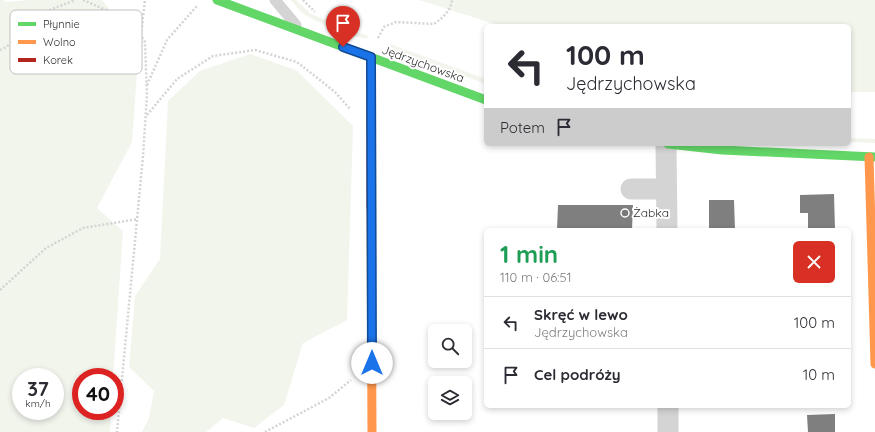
<!DOCTYPE html>
<html lang="pl">
<meta charset="utf-8">
<style>
:root{--surface:#fff;--page:#f7f7f7;--text:#2b2b33;--muted:#7c7c81;--line:#e1e1e2}
body{margin:0;font-family:Quicksand,sans-serif;background:var(--page);color:var(--text);height:100vh;display:flex;flex-direction:column;font-size:15px;white-space:nowrap}
*{box-sizing:border-box;margin:0}
p{font-size:13px;color:var(--muted)}
.icon{flex:none;width:22px;height:22px;fill:none;stroke:currentColor;stroke-width:2;stroke-linecap:round;stroke-linejoin:round}
.map{position:relative;flex:1;overflow:hidden}
.panel{position:absolute;left:484px;top:228px;width:367px;height:180px;display:flex;flex-direction:column;background:var(--surface);border-radius:6px;box-shadow:0 2px 6px #0003}
.panel>*{flex:none}
.hud{position:absolute;left:484px;top:24px;width:367px;height:122px;border-radius:6px;box-shadow:0 2px 6px #0003;background:#fff;color:var(--text);overflow:hidden}
.controls{position:absolute;left:428px;top:324px;display:grid;gap:8px}
.controls a{display:grid;place-items:center;width:44px;height:44px;border-radius:6px;background:var(--surface);box-shadow:0 2px 6px #0003;font-size:20px}
.speed{position:absolute;left:12px;top:368px;display:flex;gap:8px;font-size:20px;font-weight:700;text-align:center}
.speed>*{display:grid;place-content:center;width:52px;height:52px;border-radius:50%;background:var(--surface);box-shadow:0 2px 6px #0003;line-height:1}
.speed small{font-size:10px;font-weight:400}
.speed .limit{border:6px solid #d22;background:#fff;color:#111}
.pin{position:absolute;display:grid;place-items:center;width:34px;height:34px;color:#fff;margin:-41px -17px;border-radius:50% 50% 50% 0;rotate:-45deg;box-shadow:0 0 4px #0007}
.pin .icon{rotate:45deg}
.me{position:absolute;width:44px;margin:-22px;rotate:0deg;stroke-linejoin:round;filter:drop-shadow(0 0 3px #0008)}
.turn{display:flex;align-items:center;gap:14px;height:84px;padding:0 16px;font-size:18px}
.turn .icon{width:52px;height:52px;stroke-width:2.5}
.turn b{display:block;font-size:28px;line-height:34px}
.then{display:flex;align-items:center;height:38px;padding:0 16px;background:#0003;gap:8px;font-size:15px}
.round{display:grid;place-items:center;flex:none;width:42px;height:42px;border-radius:6px;background:var(--page)}
.headline{display:flex;align-items:center;justify-content:space-between;height:68px;padding:0 16px}
h1{font-size:24px;font-weight:800;line-height:30px;color:#1e9e55}
ul{padding:0;list-style:none}
li{display:flex;align-items:center;gap:12px;height:52px;padding:0 16px;border-top:1px solid var(--line)}
li div{flex:1}
li b{display:block;font-size:15px}
li em{font-style:normal}
.map>svg:first-child{display:block}
.green{fill:#f1f5ec;fill-rule:evenodd}
.building{fill:#7f7f7f}
.lines{fill:none;stroke-linecap:round;stroke-linejoin:round}
.path{stroke:#d4d4d4;stroke-width:2.5;stroke-dasharray:2 2;stroke-linecap:butt}
.lane{stroke:#d4d4d4;stroke-width:11}
.street{stroke:#d4d4d4;stroke-width:21}
.fast{stroke:#63d668;stroke-width:9}
.slow{stroke:#ff974d;stroke-width:9}
.jam{stroke:#b3261e;stroke-width:9}
.route-casing{stroke:#114b97;stroke-width:10}
.route{stroke:#1a73e8;stroke-width:7}
.poi-dot{fill:#787878;stroke:#fff;stroke-width:1.5}
.labels{text-anchor:middle;stroke-width:4;stroke-linejoin:round;paint-order:stroke}
.street-label{font-size:12px;fill:#2f2f2f;stroke:#fff}
.poi-label{font-size:12px;fill:#2f2f2f;stroke:#fff;text-anchor:start}
.key{fill:#fff;stroke:#c1c1c1;stroke-width:1}
.key-label{font-size:11px;fill:#2f2f2f}
</style>
<div class="map">
<svg width="875" height="432" viewBox="0 0 875 432">
<rect width="100%" height="100%" fill="#fff"/>
<path class="green" d="M 0,0 L 4,0 L 5,2 L 30,0 L 102,0 L 139,45 L 132,142 L 97,208 L 123,231 L 113,377 L 81,377 L 81,411 L 111,411 L 110,432 L 0,432 ZM 21,377 L 55,377 L 55,411 L 21,411 Z
M 291,0 L 296,0 L 311,14 L 365,35 L 368,36 L 368,38 C 360,41 311,20 304,14 C 299,10 295,5 291,0 Z
M 419,0 L 875,0 L 875,92 L 849,92 L 849,26 L 501,26 Z
M 390,44 L 486,79 L 486,84 L 397,51 L 389,46 Z
M 250,54 L 296,70 L 353,126 L 347,320 L 303,343 L 284,405 L 254,428 L 223,418 L 206,432 L 142,432 L 149,418 L 154,391 L 129,367 L 135,296 L 160,259 L 168,101 L 200,71 Z
M 849,138 L 875,139 L 875,143 L 849,142 Z"/>
<path class="building" d="M 834,194 L 835,230 L 808,230 L 808,213 L 800,213 L 800,195 Z
M 709,200 L 734,200 L 735,230 L 709,230 Z
M 558,205 L 633,205 L 632,230 L 557,230 Z
M 835,414 L 835,432 L 808,432 L 807,415 Z"/>
<g class="lines">
<path class="path" d="M 83,0 L 131,21 L 145,42 L 147,95 L 143,156 L 117,432
M 303,0 L 315,12
M 141,35 L 145,0
M 378,38 L 384,27 L 396,22 L 434,24 C 442,18 451,11 452,0
M 0,50 L 3,49 L 26,33 L 47,11 L 75,0
M 147,85 L 167,40 L 197,6
M 147,115 L 177,79 L 213,56 L 255,50 L 297,62 L 335,92 L 350,109
M 0,290 L 46,248 L 83,228 L 138,219
M 265,432 L 329,398 L 351,380"/>
<path class="lane" d="M 275,0 L 296,25"/>
<path class="street" d="M 666,144 L 667,230
M 631,189 L 666,189
M 668,406 L 668,432"/>
<path class="fast" d="M 217,0 L 486,100
M 668,144 L 722,150 L 875,157"/>
<path class="slow" d="M 869,157 L 875,364
M 371,207 L 372,432"/>
<path class="jam" d="M 371,57 L 371,207"/>
</g>
<g class="lines">
<g class="route-casing">
<path id="route" d="M 343,47 L 371,57 L 372,363"/>
</g>
<use href="#route" class="route"/>
</g>
<circle class="poi-dot" cx="625" cy="213" r="4"/>
<g class="labels">
<g class="street-label">
<text transform="translate(423 64) rotate(20)" y="4">Jędrzychowska</text>
</g>
<g class="poi-label">
<text x="633" y="217">Żabka</text>
</g>
</g>
<rect x="10" y="10" width="132" height="64" rx="6" class="key"/>
<rect x="18" y="22" width="18" height="4" fill="#63d668"/>
<rect x="18" y="40" width="18" height="4" fill="#ff974d"/>
<rect x="18" y="58" width="18" height="4" fill="#b3261e"/>
<g class="key-label">
<text x="43" y="28">Płynnie</text>
<text x="43" y="46">Wolno</text>
<text x="43" y="64">Korek</text>
</g>
</svg>
<div class="controls">
<a><svg class="icon" aria-label="search" viewBox="0 0 24 24"><circle cx="10" cy="10" r="6"/><path d="M15 15l6 6"/></svg></a>
<a><svg class="icon" aria-label="layers" viewBox="0 0 24 24"><path d="M12 4l9 5-9 5-9-5zM3 14l9 5 9-5"/></svg></a>
</div>
<div class="speed"><div>37<small>km/h</small></div><div class="limit">40</div></div>
<div class="pin" style="left:343px;top:47px;background:#d93025"><svg class="icon" aria-label="arrive" viewBox="0 0 24 24"><path d="M6 21V4h12l-3 4 3 4H6"/></svg></div>
<svg class="me" style="left:372px;top:363px" viewBox="-20 -20 40 40"><circle r="19" fill="#fff"/><path d="M0-13L10 11 0 6-10 11z" fill="#1a73e8"/></svg>
<div class="hud">
<div class="turn"><svg class="icon" aria-label="left" viewBox="0 0 24 24"><path d="M17 20v-9H6M10 6l-5 5 5 5"/></svg><div><b>100 m</b>Jędrzychowska</div></div>
<div class="then">Potem<svg class="icon" aria-label="arrive" viewBox="0 0 24 24"><path d="M6 21V4h12l-3 4 3 4H6"/></svg></div>
</div>
<section class="panel">
<div class="headline"><div><h1>1 min</h1><p>110 m · 06:51</p></div><a class="round" style="background:#d93025;color:#fff"><svg class="icon" aria-label="close" viewBox="0 0 24 24"><path d="M6 6l12 12M18 6L6 18"/></svg></a></div>
<ul>
<li><svg class="icon" aria-label="left" viewBox="0 0 24 24"><path d="M17 20v-9H6M10 6l-5 5 5 5"/></svg><div><b>Skręć w lewo</b><p>Jędrzychowska</p></div><em>100 m</em></li>
<li><svg class="icon" aria-label="arrive" viewBox="0 0 24 24"><path d="M6 21V4h12l-3 4 3 4H6"/></svg><div><b>Cel podróży</b></div><em>10 m</em></li>
</ul>
</section>
</div>
